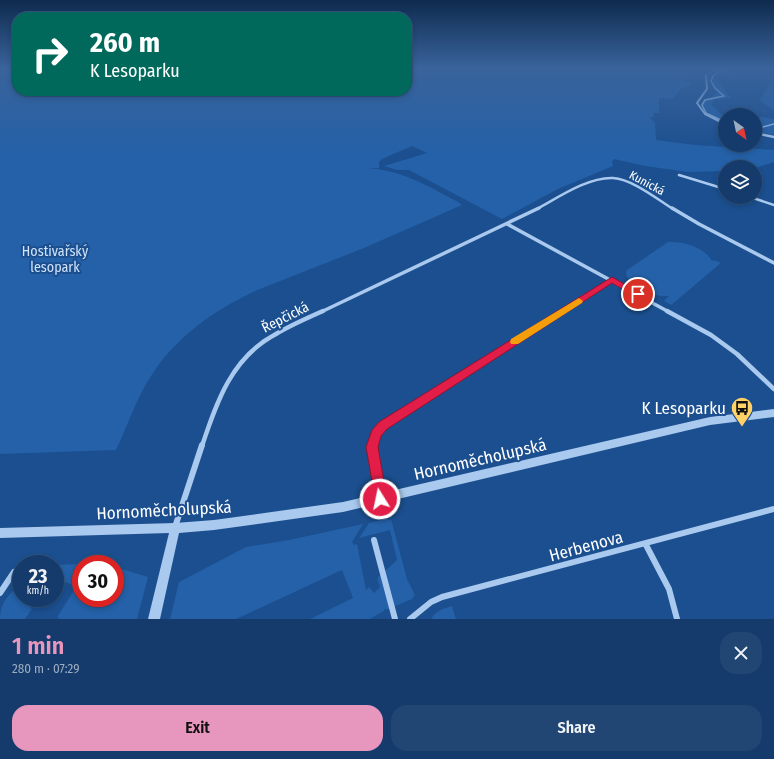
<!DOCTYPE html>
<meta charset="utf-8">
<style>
:root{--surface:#143b6b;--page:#214673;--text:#f1f3f6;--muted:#9dadc1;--line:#33557e;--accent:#e797bd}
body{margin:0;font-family:"Fira Sans Condensed",sans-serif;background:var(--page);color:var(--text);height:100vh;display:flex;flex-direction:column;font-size:15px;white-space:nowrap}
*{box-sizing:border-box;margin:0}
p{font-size:13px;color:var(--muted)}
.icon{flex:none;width:22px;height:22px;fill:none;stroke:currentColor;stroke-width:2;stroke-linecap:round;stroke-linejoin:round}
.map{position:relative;height:619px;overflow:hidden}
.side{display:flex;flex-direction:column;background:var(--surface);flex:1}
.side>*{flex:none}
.banner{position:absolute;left:12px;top:12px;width:400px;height:84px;border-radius:16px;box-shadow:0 2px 6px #0003,0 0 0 1px var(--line);background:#00695c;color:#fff;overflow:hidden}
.needle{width:26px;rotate:147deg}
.tools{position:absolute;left:718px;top:108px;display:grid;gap:8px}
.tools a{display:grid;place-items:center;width:44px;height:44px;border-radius:50%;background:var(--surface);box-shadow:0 2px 6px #0003,0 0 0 1px var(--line);font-size:20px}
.speed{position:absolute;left:12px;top:555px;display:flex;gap:8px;font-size:20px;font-weight:700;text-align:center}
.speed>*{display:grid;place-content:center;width:52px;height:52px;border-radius:50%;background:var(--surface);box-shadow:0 2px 6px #0003,0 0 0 1px var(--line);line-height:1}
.speed small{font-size:10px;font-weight:400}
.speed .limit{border:6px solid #d22;background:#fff;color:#111}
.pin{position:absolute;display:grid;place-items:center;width:34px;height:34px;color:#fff;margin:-17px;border:2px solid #fff;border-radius:50%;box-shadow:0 1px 4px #0007}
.me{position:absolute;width:44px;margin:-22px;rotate:350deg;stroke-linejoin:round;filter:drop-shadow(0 0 3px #0008)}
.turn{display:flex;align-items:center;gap:14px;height:84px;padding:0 12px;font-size:18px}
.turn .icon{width:52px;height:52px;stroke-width:2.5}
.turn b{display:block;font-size:28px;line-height:34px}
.round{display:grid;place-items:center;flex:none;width:42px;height:42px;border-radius:16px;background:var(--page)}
.summary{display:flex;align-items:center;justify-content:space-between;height:68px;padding:0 12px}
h1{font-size:24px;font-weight:600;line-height:30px;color:var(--accent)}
.primary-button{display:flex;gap:8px;margin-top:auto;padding:8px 12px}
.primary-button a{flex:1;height:46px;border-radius:16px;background:var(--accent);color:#111;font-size:16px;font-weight:600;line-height:46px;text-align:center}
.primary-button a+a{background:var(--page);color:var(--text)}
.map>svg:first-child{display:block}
.green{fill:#2461a8}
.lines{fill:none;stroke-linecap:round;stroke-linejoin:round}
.stream-far1{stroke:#9cc4f0;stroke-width:1.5}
.stream{stroke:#9cc4f0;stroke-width:2}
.minor-far4{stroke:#a9c9ee;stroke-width:2}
.minor-far3{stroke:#a9c9ee;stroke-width:2.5}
.minor-far2{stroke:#a9c9ee;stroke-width:3.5}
.minor-far1{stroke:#a9c9ee;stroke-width:4.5}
.minor{stroke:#a9c9ee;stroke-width:6}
.tertiary{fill:#a9c9ee;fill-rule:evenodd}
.route{fill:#e11d48;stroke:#92132f}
.slow{fill:#f59e0b}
.labels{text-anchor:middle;stroke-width:4;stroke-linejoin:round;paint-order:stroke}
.far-street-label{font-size:12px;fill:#fff;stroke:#1b4f8f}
.park-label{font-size:14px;fill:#cfe3fa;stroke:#1b4f8f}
.street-label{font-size:14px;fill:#fff;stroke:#1b4f8f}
.near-poi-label{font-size:17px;fill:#fff;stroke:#1b4f8f;text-anchor:end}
.near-street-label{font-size:17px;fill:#fff;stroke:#1b4f8f}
</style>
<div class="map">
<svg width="774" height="619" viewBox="0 0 774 619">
<rect width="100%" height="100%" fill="#1b4f8f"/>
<path class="green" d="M 0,67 L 17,67 L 17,91 L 407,91 L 407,67 L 703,67 L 703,75 L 689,74 L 683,80 L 691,82 L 689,86 L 682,88 L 672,99 L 659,98 L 659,113 L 653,113 L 654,117 L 649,117 L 655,123 L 656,140 L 695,145 L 774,150 L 774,162 L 755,168 L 725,167 L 725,171 L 687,172 L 645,166 L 614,159 L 612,162 L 613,166 L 558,189 L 502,219 L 409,170 L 397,170 L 384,166 L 427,153 L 412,146 L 382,159 L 379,162 L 379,168 L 368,168 C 395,170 418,180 441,193 C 448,197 456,200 462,205 L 364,248 L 260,289 C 218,308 179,334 153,373 C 137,396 128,425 116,450 L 0,454 Z
M 708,67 L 733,67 L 736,76 L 739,79 L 715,76 L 731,98 L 715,99 L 711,104 L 725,118 L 725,122 L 702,109 L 701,105 C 705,98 713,99 717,92 C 709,86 707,77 708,67 Z
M 774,75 L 774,111 L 760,100 Z
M 761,117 L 774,119 L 774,135 L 755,131 C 755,124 755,120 761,117 Z
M 668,242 C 684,241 704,247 712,261 L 714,260 L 721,263 L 671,305 L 664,301 L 669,296 C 654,297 629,290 626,273 L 627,270 Z
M 388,518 L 388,520 L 391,519 L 407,579 L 415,595 L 412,599 L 386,610 L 385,608 L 384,611 L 370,619 L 310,619 L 353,598 L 342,570 L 236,619 L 170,619 L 179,582 L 246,547 L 289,540 L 363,524 L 352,542 L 354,545 L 357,544 L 366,590 L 369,587 L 374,593 L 380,587 L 377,578 L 397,560 L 390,530 L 359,538 L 369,523 Z
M 81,564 L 81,598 L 115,598 L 115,567 L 148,577 L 137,619 L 59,619 L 59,618 L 57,617 L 77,586 L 55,579 L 55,565 Z
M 21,585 L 21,598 L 37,598 L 30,608 L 32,609 L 25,619 L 0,619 C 0,603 8,594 21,585 Z
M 452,606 L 456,619 L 431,619 C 436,610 443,609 452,606 Z"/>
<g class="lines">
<path class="stream-far1" d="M 722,67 L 723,69 L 713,76 L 711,81 L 715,88 L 724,96 L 705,100 L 702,105 L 706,113 L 725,122
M 755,129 L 774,124"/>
<path class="stream" d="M 755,129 L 758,128"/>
<path class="minor-far4" d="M 706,75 L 707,89 L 697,103 L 705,114 L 725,124"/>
<path class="minor-far3" d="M 755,133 L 774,137
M 679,175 L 725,189
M 750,197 L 774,205
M 537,209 C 559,197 588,177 613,178 C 632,179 657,199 673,209"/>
<path class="minor-far2" d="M 672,208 L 699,224 L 774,263
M 507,224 L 669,312
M 321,312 L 539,208
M 562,312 L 612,280"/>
<path class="minor-far1" d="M 667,311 L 711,335 L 737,354 L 774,389
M 202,446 C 217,401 232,357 276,334 C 291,325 307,318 323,311
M 372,446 L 378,430 L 564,311"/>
<path class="minor" d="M 373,445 L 373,463 L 380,499
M 175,527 L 202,445
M 374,540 L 395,619
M 646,545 L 669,589 L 677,619
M 0,593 L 14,572
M 410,619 L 431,602 L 442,597 L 774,509"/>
<path class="tertiary" d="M 774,409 L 774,417 L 710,425 L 343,512 L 214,530 L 179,533 L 160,619 L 148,619 L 169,533 L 0,538 L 0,528 L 175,523 L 214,520 L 343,502 L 710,417 Z"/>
</g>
<linearGradient id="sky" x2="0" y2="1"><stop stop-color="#0f2b4f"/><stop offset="0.44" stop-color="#39639b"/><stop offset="1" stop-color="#39639b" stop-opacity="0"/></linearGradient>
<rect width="774" height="154" fill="url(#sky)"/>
<path class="route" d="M 612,277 L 642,294 L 641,296 L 635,296 L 612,283 L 387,429 L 381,436 L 378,447 L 387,499 L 385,504 L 380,506 L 376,504 L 366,447 L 372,430 L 379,422 Z"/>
<path class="slow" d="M 579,298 L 583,301 L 582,303 L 518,344 L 511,344 L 510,342 L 511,339 Z"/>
<defs>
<g id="bus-pin" transform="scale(1.15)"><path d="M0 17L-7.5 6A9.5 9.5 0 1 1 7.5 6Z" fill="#ffd166" stroke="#1b4f8f"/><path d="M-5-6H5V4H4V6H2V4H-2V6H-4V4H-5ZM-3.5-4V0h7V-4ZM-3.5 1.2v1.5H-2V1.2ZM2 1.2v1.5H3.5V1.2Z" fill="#111"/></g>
</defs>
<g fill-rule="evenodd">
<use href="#bus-pin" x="742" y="408"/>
</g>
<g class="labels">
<g class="far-street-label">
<text transform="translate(647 183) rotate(28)" y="4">Kunická</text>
</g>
<g class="park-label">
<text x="55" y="256">Hostivařský<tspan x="55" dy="16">lesopark</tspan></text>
</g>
<g class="street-label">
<text transform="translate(285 317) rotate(-27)" y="5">Řepčická</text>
</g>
<g class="near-poi-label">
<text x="726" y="414">K Lesoparku</text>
</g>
<g class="near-street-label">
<text transform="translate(480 459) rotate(-13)" y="6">Hornoměcholupská</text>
<text transform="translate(164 510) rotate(-3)" y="6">Hornoměcholupská</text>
<text transform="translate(586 546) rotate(-15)" y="6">Herbenova</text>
</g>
</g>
</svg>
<div class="tools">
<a><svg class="needle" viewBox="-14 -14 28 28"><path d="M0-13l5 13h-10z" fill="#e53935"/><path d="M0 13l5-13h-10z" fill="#9dadc1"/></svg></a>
<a><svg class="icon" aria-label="layers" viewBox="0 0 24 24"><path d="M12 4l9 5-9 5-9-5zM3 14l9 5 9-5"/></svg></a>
</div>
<div class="speed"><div>23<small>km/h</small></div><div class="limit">30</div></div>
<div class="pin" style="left:638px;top:294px;background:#d93025"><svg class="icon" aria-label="arrive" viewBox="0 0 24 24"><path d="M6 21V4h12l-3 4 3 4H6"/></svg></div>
<svg class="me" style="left:380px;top:499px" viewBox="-20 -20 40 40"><circle r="17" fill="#e11d48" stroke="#fff" stroke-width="3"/><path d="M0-11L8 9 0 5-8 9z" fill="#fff"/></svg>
<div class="banner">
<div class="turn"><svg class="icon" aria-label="right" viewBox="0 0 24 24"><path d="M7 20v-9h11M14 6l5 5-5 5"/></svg><div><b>260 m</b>K Lesoparku</div></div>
</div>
</div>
<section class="side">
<div class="summary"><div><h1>1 min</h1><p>280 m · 07:29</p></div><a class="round"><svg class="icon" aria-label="close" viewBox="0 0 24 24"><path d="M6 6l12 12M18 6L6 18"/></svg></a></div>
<div class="primary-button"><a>Exit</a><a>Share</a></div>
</section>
